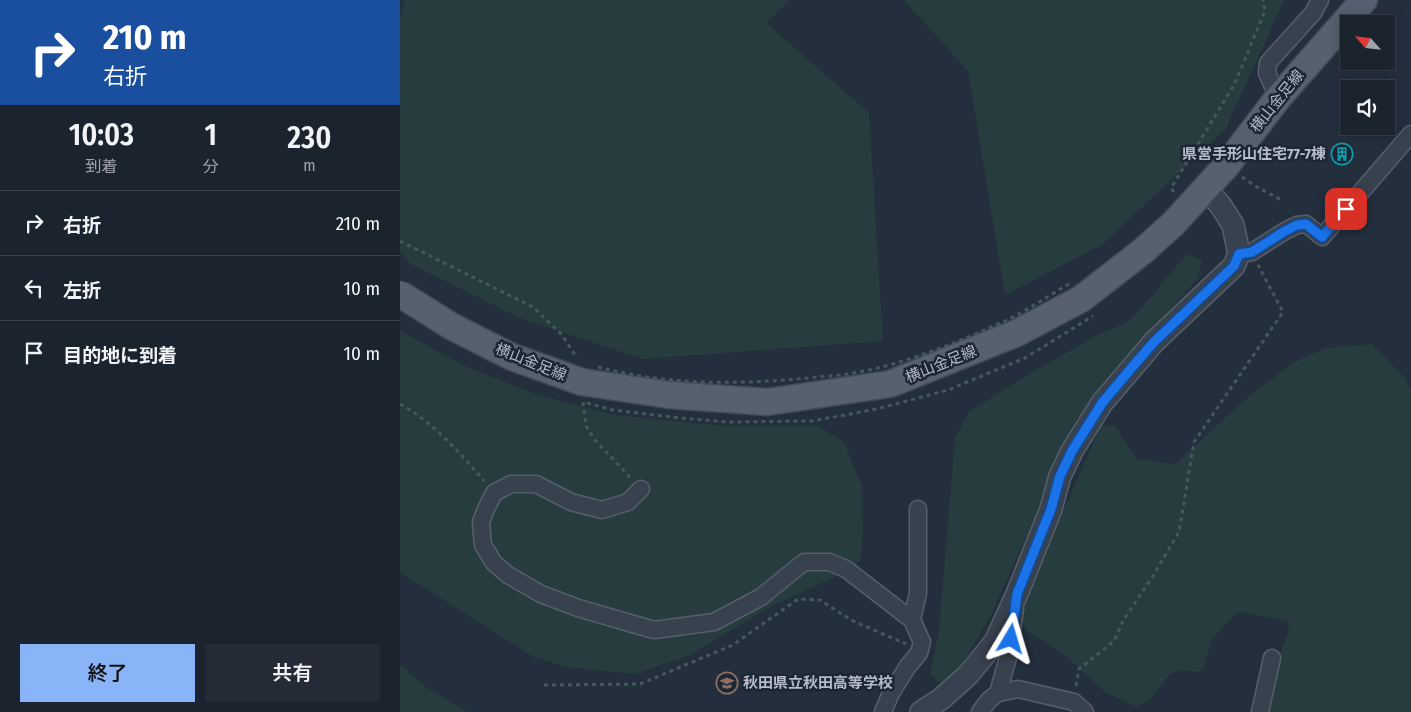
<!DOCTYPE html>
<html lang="ja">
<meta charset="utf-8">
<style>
:root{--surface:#1b232e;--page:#242b36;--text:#f1f3f6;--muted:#a0a4aa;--line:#39404a;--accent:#8ab4f8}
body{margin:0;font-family:"Fira Sans Condensed","Noto Sans JP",sans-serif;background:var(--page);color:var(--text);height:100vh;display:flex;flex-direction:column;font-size:19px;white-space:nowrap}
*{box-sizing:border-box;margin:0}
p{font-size:16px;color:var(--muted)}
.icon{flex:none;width:28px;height:28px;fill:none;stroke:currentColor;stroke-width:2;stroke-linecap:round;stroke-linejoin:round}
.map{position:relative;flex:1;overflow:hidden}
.drawer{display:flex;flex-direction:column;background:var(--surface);width:400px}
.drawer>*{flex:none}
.hud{background:#1a4fa0;color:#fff;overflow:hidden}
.needle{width:32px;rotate:297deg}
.buttons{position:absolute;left:940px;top:15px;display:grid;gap:10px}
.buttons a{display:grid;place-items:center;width:55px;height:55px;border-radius:0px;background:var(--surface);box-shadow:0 2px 12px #0003,0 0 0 1px var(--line);font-size:25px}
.pin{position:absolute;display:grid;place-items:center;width:42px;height:42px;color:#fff;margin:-21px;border-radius:10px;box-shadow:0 2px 8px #0006}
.me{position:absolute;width:55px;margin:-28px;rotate:7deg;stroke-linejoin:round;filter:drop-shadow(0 0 4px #0008)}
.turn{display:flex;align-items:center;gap:18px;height:105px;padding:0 20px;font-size:22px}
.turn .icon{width:65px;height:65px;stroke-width:2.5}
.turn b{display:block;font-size:35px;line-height:42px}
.eta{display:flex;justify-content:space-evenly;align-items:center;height:85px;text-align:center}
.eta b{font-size:30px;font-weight:600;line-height:35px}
.primary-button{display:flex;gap:10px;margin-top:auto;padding:10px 20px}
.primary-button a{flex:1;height:58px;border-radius:0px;background:var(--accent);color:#111;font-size:20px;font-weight:600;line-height:58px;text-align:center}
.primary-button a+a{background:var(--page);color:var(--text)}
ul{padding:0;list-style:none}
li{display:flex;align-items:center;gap:15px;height:65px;padding:0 20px;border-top:1px solid var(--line)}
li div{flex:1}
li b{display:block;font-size:19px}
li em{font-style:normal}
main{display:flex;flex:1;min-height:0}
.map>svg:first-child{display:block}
.green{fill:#263c3f}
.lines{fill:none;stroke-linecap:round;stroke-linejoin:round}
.minor-casing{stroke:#565f6c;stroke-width:19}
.tertiary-casing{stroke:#565f6c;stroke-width:24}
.primary-casing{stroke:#414a57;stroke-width:29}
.path{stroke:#44595c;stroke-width:3;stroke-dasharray:4 4;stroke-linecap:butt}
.minor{stroke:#38414e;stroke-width:16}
.tertiary{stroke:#38414e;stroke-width:21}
.primary{stroke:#56606e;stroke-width:26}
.primary-bridge-casing{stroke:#414a57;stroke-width:29;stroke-linecap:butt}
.path-bridge{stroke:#44595c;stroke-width:3;stroke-dasharray:4 4;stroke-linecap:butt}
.primary-bridge{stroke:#56606e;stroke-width:26}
.route-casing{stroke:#114b97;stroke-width:12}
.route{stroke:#1a73e8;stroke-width:9}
.labels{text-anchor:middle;stroke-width:5;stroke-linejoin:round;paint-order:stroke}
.street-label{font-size:15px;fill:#b4bcc9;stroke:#1d2633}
.poi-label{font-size:15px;font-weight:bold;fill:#b4bcc9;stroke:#1d2633;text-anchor:end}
</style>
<main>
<section class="drawer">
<div class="hud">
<div class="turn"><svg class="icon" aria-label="right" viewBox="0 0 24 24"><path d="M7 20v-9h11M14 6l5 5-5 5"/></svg><div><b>210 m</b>右折</div></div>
</div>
<div class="eta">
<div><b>10:03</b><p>到着</p></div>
<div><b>1</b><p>分</p></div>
<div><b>230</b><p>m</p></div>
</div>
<ul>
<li><svg class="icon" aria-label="right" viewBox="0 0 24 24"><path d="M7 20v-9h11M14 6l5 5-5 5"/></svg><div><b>右折</b></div><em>210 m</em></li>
<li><svg class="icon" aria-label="left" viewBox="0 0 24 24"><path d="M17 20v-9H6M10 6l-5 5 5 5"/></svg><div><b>左折</b></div><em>10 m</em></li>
<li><svg class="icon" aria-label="arrive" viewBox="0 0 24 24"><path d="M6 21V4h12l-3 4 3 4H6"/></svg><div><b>目的地に到着</b></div><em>10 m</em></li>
</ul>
<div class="primary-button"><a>終了</a><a>共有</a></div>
</section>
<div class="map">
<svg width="1011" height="712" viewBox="0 0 1011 712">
<rect width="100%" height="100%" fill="#242f3e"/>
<path class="green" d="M 5,0 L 390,0 L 366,23 L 469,113 L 483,341 L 242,359 L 120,318 L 11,264 L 0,252 L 0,17 Z
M 504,0 L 884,0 L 826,128 L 703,244 L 605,295 L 568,71 Z
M 788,254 L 802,261 L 798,278 L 697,391 L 658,456 L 641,504 L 590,617 L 569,653 L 551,679 L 539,682 L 530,674 L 539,630 L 555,438 L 569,412 L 618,381 L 697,335 L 727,323 L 752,296 L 776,266 Z
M 0,331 L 67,367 L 135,394 L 213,415 L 324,426 L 419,426 L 444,443 L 462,486 L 463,536 L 460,561 L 432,578 L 372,606 L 290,655 L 235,674 L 166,667 L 132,656 L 0,572 Z
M 972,344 L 1003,376 L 1011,390 L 1011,712 L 865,712 L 878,659 L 888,632 L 889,622 L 839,611 L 827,622 L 812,640 L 803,669 L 798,672 L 783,670 L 770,674 L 749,700 L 737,707 L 706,693 L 664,654 L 627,631 L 620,618 L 631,583 L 701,426 L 715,426 L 737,459 L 776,464 L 842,402 L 894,362 L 926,348 Z
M 0,665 L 26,687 L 68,712 L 0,712 Z"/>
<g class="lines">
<g class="minor-casing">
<path id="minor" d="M 878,98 L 867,73 L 868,63 L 913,13 L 920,0
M 839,254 L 852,252 L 885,231 L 897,225 L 906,224 L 922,237 L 1011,134
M 241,489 L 228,502 L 202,510 L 171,502 L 136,484 L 111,484 L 94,493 L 86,509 L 81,522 L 83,545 L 94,563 L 108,575 L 141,594 L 178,608 L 254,630 L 314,622 L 361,597 L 404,562 L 429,562 L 446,569 L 512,620 L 522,642 L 519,653 L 508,666 L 491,693 L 483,712
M 512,620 L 518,593 L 518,509
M 598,693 L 609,654 L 615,609
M 580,712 L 589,700 L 598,693 L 618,689 L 674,702 L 685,712
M 860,712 L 872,658"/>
</g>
<g class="tertiary-casing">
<path id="tertiary" d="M 521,712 L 541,699 L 568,675 L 595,642 L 617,594 L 651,509 L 660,476 L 672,451 L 702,403 L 754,342 L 834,266 L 839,254 L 833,225 L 821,206 L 806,189"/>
</g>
<g class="primary-casing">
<path id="primary" d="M 182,382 L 269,395 L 367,402 L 490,384 L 617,333 L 681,299 L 743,251 L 774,223 L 826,166 L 878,98 L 964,0"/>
</g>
<path class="path" d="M 842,177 L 857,187 L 883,201
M 774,192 L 771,188 L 834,85 L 865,11 L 863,0
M 0,241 L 133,307 L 162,335 L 177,358
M 183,402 L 186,426 L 195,440 L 231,478
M 0,404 C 33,422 60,453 84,481
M 144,685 L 240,684 L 333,645 L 398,599 L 420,600 L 451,620 L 506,644
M 676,686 L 679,669 L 714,641 L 724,619 L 753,576 L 779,532 L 794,442 L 883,312 L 858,265"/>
<use href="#minor" class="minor"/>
<use href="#tertiary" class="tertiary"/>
<use href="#primary" class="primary"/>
<g class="primary-bridge-casing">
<path id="primary-bridge" d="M 0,294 L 51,326 L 112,357 L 182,382"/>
</g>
<path class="path-bridge" d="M 198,367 C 266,385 338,385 408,378 C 423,376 439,376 453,373 C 506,364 558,342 607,320 C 628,310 648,296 669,284
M 187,403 L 213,410 L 280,418 L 328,422 L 412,421 L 477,409 L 548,390 L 625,358 L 693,316"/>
<use href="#primary-bridge" class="primary-bridge"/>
</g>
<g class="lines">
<g class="route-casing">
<path id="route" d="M 611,639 L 617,594 L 651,509 L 660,476 L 672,451 L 702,403 L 734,365 L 754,342 L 834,266 L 839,254 L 852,252 L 885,231 L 897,225 L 906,224 L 922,237 L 946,209"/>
</g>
<use href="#route" class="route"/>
</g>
<defs>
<g id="building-ring" transform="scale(1.125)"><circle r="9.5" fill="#1d2633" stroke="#0f9aa8" stroke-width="1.5"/><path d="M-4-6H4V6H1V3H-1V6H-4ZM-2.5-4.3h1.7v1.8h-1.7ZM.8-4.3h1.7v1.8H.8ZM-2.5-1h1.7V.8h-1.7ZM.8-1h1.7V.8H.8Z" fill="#0f9aa8"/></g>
<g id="school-ring" transform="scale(1.125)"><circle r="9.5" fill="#1d2633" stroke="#8d6e63" stroke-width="1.5"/><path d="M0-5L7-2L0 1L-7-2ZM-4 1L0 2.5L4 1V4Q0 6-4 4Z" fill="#8d6e63"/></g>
</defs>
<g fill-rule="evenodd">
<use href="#building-ring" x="942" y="154"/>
<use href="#school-ring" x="327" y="683"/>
</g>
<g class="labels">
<g class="street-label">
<text transform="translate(877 101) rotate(-51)" y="5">横山金足線</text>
<text transform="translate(131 362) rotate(22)" y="5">横山金足線</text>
<text transform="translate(541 364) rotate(-22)" y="5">横山金足線</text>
</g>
<g class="poi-label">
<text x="926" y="159">県営手形山住宅77-7棟</text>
<text x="343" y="688" text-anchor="start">秋田県立秋田高等学校</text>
</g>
</g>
</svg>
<div class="buttons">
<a><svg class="needle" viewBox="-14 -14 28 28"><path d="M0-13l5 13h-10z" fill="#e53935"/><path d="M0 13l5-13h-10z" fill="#a0a4aa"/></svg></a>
<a><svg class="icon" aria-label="sound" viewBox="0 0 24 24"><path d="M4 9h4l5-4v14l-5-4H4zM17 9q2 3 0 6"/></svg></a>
</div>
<div class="pin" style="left:946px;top:209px;background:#d93025"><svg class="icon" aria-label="arrive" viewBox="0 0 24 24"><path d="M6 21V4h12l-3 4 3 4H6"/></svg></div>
<svg class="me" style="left:611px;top:639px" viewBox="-20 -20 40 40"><path d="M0-17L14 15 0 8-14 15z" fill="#1a73e8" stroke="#fff" stroke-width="4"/></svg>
</div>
</main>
